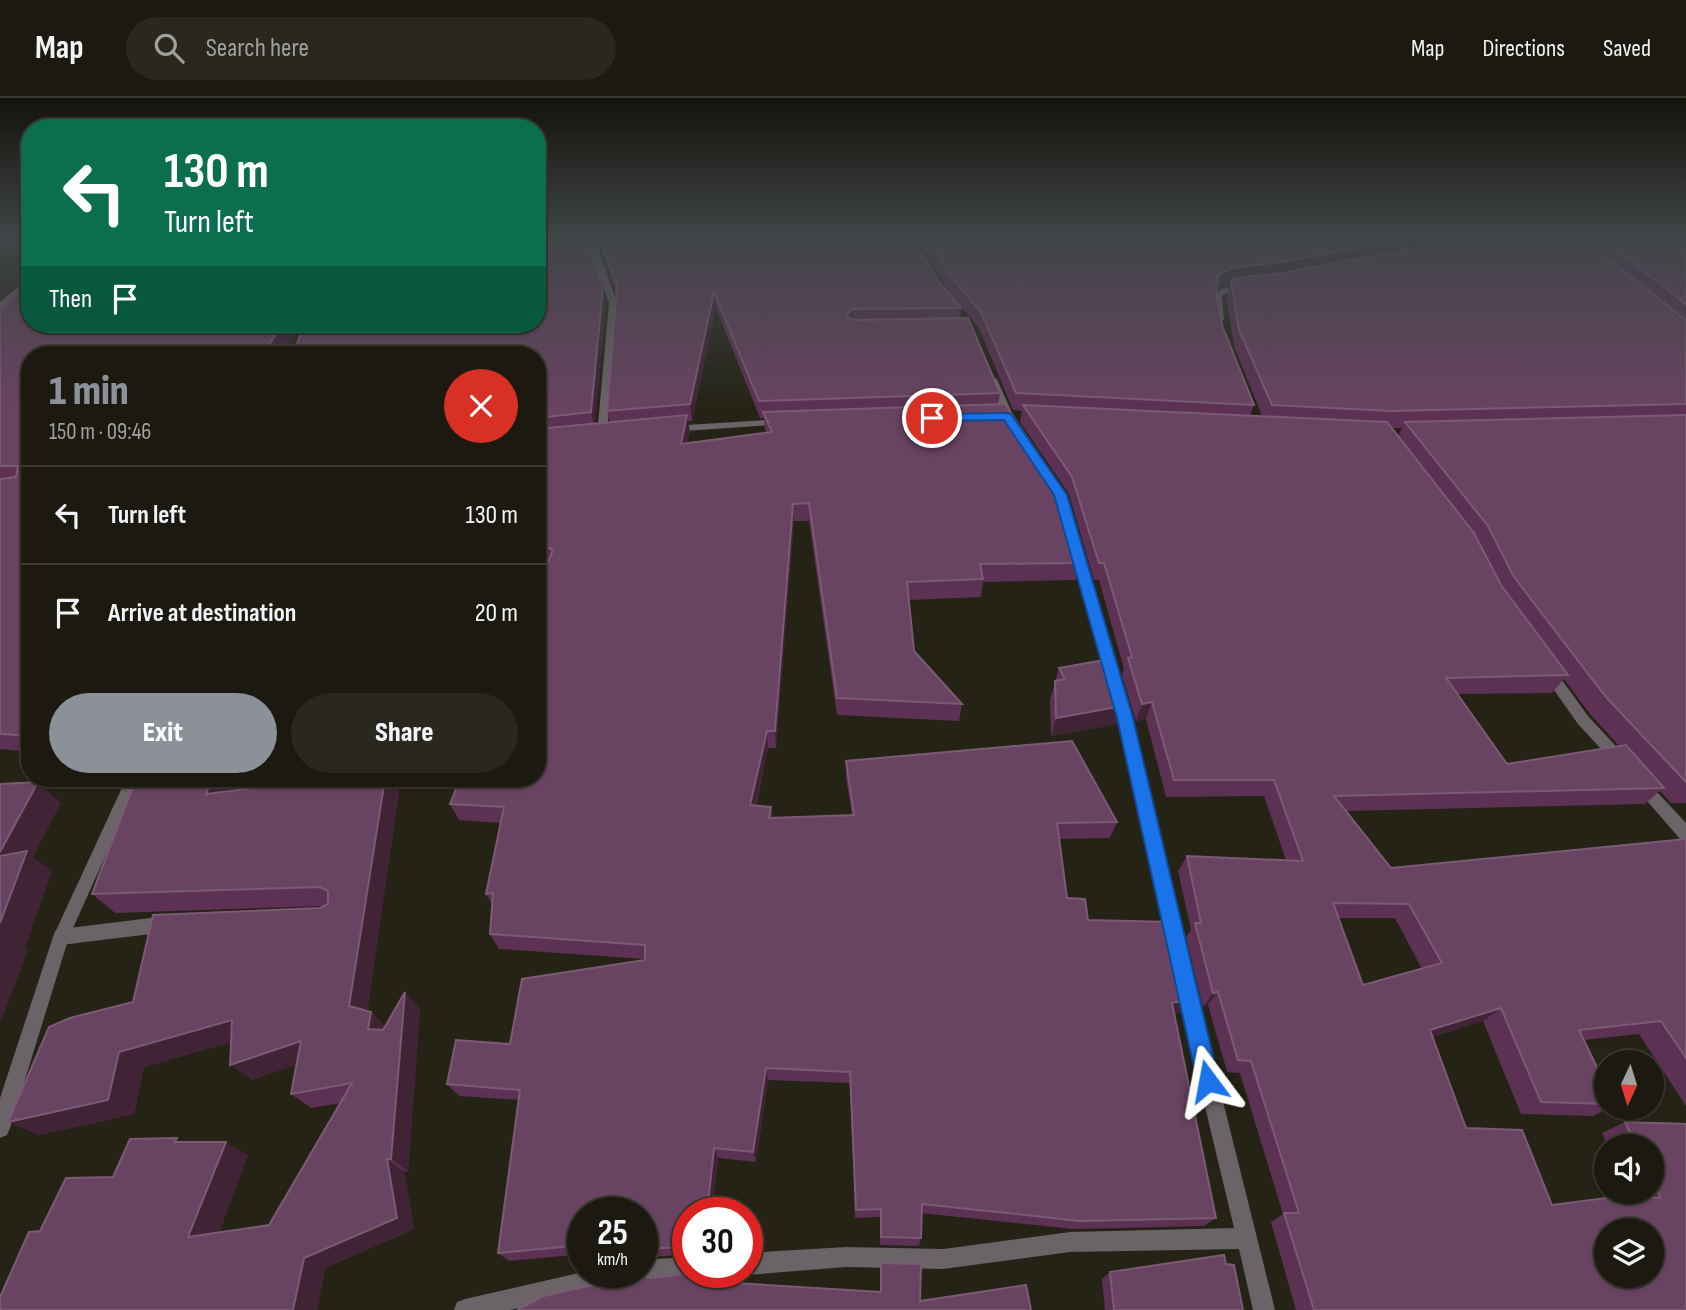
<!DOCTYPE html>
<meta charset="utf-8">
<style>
:root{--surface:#1c1a10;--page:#29271e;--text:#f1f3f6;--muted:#a0a19f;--line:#3a3830;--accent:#8c9099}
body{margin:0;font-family:"Sofia Sans Condensed",sans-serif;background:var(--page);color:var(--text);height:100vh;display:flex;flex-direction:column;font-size:26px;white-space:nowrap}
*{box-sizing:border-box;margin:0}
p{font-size:23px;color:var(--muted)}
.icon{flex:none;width:38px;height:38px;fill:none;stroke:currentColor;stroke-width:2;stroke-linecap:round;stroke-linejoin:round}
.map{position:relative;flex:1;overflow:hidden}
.details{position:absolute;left:21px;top:248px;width:525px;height:441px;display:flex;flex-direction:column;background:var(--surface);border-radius:28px;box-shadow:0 2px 5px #0004,0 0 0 2px var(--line)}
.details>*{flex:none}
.banner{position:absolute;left:21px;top:21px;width:525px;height:214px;border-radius:28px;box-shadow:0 2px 5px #0004,0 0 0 2px var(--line);background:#0b6e4f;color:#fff;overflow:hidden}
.needle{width:46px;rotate:184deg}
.tools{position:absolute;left:1594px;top:952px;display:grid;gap:14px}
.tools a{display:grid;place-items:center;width:70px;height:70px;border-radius:50%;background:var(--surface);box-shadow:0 2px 5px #0004,0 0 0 2px var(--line);font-size:35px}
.speed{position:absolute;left:567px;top:1099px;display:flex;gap:14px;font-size:35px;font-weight:700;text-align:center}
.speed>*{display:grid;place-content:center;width:91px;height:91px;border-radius:50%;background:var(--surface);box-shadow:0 2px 5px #0004,0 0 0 2px var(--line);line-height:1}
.speed small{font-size:18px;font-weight:400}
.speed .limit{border:10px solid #d22;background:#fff;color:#111}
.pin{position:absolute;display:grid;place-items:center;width:60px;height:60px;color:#fff;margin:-30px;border:4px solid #fff;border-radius:50%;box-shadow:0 2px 7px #0007}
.me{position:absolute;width:77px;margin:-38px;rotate:347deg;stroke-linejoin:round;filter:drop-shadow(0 0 5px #0008)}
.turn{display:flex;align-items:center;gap:24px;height:147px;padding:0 28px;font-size:32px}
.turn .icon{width:91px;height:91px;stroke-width:2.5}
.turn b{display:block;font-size:49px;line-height:60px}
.then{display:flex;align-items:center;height:66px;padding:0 28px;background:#0003;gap:14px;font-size:26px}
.round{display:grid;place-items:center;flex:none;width:74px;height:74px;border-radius:37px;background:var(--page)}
.headline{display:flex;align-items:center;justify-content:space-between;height:119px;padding:0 28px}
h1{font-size:42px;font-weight:800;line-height:52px;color:var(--accent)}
.button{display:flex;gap:14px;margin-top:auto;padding:14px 28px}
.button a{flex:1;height:80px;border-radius:42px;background:var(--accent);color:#fff;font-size:28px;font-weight:800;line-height:80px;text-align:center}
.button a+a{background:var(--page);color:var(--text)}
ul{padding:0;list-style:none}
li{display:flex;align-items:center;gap:21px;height:98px;padding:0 28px;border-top:2px solid var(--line)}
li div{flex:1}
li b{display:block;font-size:26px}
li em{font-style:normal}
header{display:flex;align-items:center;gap:42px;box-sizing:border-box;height:98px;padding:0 35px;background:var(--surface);border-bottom:2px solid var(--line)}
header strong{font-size:33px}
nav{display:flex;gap:38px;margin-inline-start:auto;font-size:24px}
.search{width:490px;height:63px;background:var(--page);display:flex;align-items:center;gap:18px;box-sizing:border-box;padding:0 24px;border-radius:38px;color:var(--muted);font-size:26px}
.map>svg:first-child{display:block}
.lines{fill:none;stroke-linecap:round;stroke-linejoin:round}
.service{fill:#6a6367;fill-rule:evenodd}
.minor{fill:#6a6367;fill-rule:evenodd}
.wall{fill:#5c3154;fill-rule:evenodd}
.shaded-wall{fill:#402436}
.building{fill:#694362;stroke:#7b5b74;stroke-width:2;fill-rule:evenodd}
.route{fill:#1a73e8;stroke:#114b97;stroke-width:2}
</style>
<header>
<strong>Map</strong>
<div class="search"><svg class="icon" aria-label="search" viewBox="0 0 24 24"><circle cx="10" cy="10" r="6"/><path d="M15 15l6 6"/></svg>Search here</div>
<nav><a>Map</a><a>Directions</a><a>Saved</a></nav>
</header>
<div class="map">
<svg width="1686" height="1212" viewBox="0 0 1686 1212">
<rect width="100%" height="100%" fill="#252316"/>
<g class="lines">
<path class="service" d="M 167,818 L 173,821 L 175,826 L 173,831 L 167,834 L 61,847 L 55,845 L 53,839 L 55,833 L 61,831 Z"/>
<path class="minor" d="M 587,141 L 595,141 L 617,205 L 607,337 L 602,340 L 597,337 L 609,205 Z
M 30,179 L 30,187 L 0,212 L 0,204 Z
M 1245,187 L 1248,188 L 1248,192 L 1229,194 L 1222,198 L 1224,222 L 1216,224 L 1215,195 L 1224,190 Z
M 992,278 L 997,281 L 1016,324 L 1015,326 L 1011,327 L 1006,324 L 987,281 Z
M 782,321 L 786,322 L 786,326 L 670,334 L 665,331 L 670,328 Z
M 1049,378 L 1053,379 L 1066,397 L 1074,423 L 1072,426 L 1064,426 L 1062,423 L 1054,397 L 1043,381 Z
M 1075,445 L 1081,449 L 1132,619 L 1183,843 L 1181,849 L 1175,851 L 1169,849 L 1167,843 L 1118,619 L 1069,449 Z
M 1549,570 L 1554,571 L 1588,618 L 1625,658 L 1627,662 L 1625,666 L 1615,666 L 1578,626 L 1542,575 Z
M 1640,679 L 1645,681 L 1686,725 L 1686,743 L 1680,741 L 1635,689 L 1633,685 L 1635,681 Z
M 126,681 L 140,681 L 69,839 L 10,1030 L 7,1037 L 0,1040 L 0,1000 L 53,839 Z
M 1184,875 L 1190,877 L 1193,883 L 1275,1212 L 1253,1212 L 1239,1151 L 1070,1154 L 943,1171 L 846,1169 L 747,1177 L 742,1174 L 747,1174 L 747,1155 L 846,1149 L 943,1151 L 1070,1134 L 1234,1130 L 1175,883 L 1178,877 Z
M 688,1159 L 688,1174 L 697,1174 L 695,1177 C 681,1184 648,1187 634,1180 L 626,1185 L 510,1212 L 454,1212 L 457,1204 L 465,1201 L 583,1174 L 642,1174 L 642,1162 Z"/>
</g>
<path class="wall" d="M 598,141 L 913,141 L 940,185 L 961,210 L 960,220 L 1000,295 L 998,307 L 1080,465 L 1076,482 L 983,484 L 981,499 L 909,502 L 914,553 L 962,606 L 959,623 L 837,617 L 809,423 L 794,423 L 776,650 L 768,650 L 756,708 L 771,709 L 772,720 L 852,717 L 846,680 L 846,663 L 1117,724 L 1110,740 L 1059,741 L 1067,800 L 1088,822 L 1190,901 L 1180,914 L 1174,916 L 1216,1120 L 1204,1128 L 1073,1131 L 921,1115 L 921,1140 L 919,1148 L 880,1147 L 880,1119 L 855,1120 L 850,985 L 768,982 L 756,1064 L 718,1060 L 712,1115 L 688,1115 L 688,1167 L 686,1164 L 686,1157 L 642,1159 L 642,1115 L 583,1115 L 583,1156 L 509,1163 L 498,1155 L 519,1002 L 459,998 L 447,986 L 645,862 L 645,861 L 499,851 L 490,836 L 492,806 L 486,796 L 501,725 L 459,722 L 450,706 L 537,681 L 548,464 L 537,459 L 537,257 L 606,205 L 595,326 L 610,324 L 607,313 L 616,195 ZM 716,210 L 760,320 L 764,320 L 765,331 L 766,335 L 687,345 L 690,334 L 688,323 L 692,323 Z
M 917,141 L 1686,141 L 1686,705 L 1671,705 L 1660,693 L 1645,706 L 1347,713 L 1391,770 L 1686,741 L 1686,1008 L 1639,936 L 1584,942 L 1606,988 L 1606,1010 L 1609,1010 L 1593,1018 L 1521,1016 L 1483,923 L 1432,939 L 1466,1030 L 1552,1107 L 1631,1098 L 1629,1094 L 1652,1094 L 1652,1048 L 1608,1048 L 1602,1035 L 1625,1024 L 1686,1025 L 1686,1212 L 1296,1212 L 1271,1124 L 1283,1116 L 1240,975 L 1227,974 L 1208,907 L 1203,909 L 1186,839 L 1191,832 L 1178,773 L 1187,758 L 1286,762 L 1264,698 L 1166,699 L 1146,621 L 1136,623 L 1122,577 L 1124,571 L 1099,482 L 1094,482 L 1069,396 L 1020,324 L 1022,313 L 1013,312 L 979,230 L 951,197 ZM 1227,186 L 1230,186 L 1226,199 L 1234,248 L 1262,318 L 1250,318 L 1254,307 L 1222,227 L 1216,193 L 1217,191 ZM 1392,330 L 1402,330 L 1398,338 ZM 1564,581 L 1590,616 L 1619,648 L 1507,666 L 1457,596 L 1552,595 ZM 1339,820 L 1395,820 L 1422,871 L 1363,887 Z
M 0,214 L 30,226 L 301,226 L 281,257 L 30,257 L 30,654 L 0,651 Z
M 1059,570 L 1117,626 L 1051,638 L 1050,602 Z
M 136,681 L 236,681 L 232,693 L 325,681 L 391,681 L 399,693 L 367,913 L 371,914 L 385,929 L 405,894 L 420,911 L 408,1074 L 404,1073 L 414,1131 L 325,1170 L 317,1212 L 0,1212 L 40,1133 L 113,1079 L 184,1044 L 248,1057 L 219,1134 L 269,1127 L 341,1005 L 311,1010 L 291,996 L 296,966 L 252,982 L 231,944 L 144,969 L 134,1016 L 39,1037 L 8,1024 L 133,904 L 324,808 L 115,815 L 92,796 Z
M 881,1165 L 921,1166 L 920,1203 L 1026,1187 L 1031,1212 L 517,1212 L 544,1198 L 619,1181 L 627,1176 L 650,1180 L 677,1177 L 688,1173 L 706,1174 L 706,1179 L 719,1180 L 721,1184 L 880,1194 L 880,1172 Z
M 1226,1166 L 1243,1212 L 1105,1212 L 1102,1181 L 1110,1174 Z"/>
<path class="shaded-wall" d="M 1409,141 L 1484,141 L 1277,180 L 1231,183 L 1230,186 L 1227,186 L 1214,193 L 1219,176 L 1232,170 Z
M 603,189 L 606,205 L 595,332 L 591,314 Z
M 714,194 L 716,210 L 692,323 L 690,306 Z
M 853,211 L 853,227 L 846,217 Z
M 283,226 L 301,226 L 281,257 L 262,257 Z
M 687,317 L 690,334 L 683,363 L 681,346 Z
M 793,406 L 794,423 L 776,650 L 775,633 Z
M 1152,604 L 1146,621 L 1136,623 L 1142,606 Z
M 1123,608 L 1117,626 L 1051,638 L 1056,620 Z
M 767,633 L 768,650 L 752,723 L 750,707 Z
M 212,681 L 236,681 L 225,716 L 206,696 Z
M 385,681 L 391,681 L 399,693 L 366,925 L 349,908 Z
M 38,684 L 61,705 L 33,759 L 52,773 L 25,850 L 28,852 L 0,926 L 0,754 Z
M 405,894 L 420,911 L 408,1074 L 391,1061 Z
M 1218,894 L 1208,907 L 1203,909 L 1213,895 Z
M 1190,901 L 1180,914 L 1163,918 L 1172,905 Z
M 1501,910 L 1483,923 L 1414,945 L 1430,932 Z
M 371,914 L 387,930 L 384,947 L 368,931 Z
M 232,922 L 253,938 L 144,969 L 134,1016 L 39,1037 L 8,1024 L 119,954 Z
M 301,943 L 320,959 L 252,982 L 230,967 Z
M 766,970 L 768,982 L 756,1064 L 753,1054 Z
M 226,1044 L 248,1057 L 214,1149 L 188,1139 Z
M 714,1050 L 718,1060 L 712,1115 L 707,1115 Z
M 387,1061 L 404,1073 L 414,1131 L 325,1170 L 317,1212 L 293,1212 L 304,1160 Z
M 701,1174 L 706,1174 L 705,1186 L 701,1179 Z"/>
<path class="building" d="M 537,141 L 586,141 L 603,189 L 591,314 L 537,320 L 537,257 L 293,257 L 304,226 L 537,226 Z
M 600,141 L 913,141 L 940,185 L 961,210 L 853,211 L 846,217 L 853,222 L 968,220 L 1000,295 L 759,303 L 714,194 L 690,306 L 607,313 L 617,189 Z
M 927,141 L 1409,141 L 1282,164 L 1232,170 L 1219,176 L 1216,193 L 1222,227 L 1254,307 L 1016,295 L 981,214 L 953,181 Z
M 1460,141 L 1583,141 L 1686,222 L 1686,306 L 1392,313 L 1272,307 L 1239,232 L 1231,183 L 1235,180 L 1283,175 Z
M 1601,141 L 1686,141 L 1686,207 L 1666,190 Z
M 30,177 L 30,226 L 283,226 L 262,257 L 30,257 L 30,638 L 0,636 L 0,381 L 16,379 L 18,368 L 0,368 L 0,214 Z
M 1005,306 L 1055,381 L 1080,465 L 980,466 L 983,481 L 907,484 L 914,553 L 962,606 L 837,600 L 809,405 L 793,406 L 775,633 L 767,633 L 750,707 L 771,709 L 769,720 L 854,717 L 846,663 L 1072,643 L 1117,724 L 1057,725 L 1067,800 L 1085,801 L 1088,822 L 1171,824 L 1190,901 L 1172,905 L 1216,1120 L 1080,1123 L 922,1106 L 921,1140 L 881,1139 L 881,1111 L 856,1112 L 850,974 L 766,970 L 753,1054 L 714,1050 L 707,1115 L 688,1115 L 688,1165 L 686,1164 L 686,1151 L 683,1149 L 642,1151 L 642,1147 L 653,1141 L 642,1142 L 642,1115 L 583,1115 L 583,1147 L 498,1155 L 520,992 L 447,986 L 456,942 L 510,946 L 522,881 L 645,862 L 645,847 L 490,836 L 493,795 L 486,796 L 504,709 L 450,706 L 460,681 L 537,681 L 537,491 L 553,452 L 537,444 L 537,331 L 687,317 L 681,346 L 772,334 L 763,314 Z
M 1023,307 L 1387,324 L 1474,435 L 1501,487 L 1568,577 L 1446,580 L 1507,666 L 1626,647 L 1664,690 L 1334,698 L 1391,770 L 1686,741 L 1686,960 L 1661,923 L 1579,932 L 1606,988 L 1606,1006 L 1541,1004 L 1501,910 L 1430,932 L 1466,1030 L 1522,1032 L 1552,1107 L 1622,1098 L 1661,1100 L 1652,1081 L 1652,1048 L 1636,1048 L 1625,1024 L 1686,1026 L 1686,1212 L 1314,1212 L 1284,1115 L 1299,1115 L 1251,963 L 1238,962 L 1218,894 L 1213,895 L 1195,825 L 1201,825 L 1187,758 L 1303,763 L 1274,682 L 1174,682 L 1152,604 L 1142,606 L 1128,560 L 1132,559 L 1104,465 L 1099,465 L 1072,379 ZM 1333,805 L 1409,806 L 1442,865 L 1363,887 ZM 1606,1132 L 1652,1132 L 1652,1178 L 1606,1178 Z
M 1686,317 L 1686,684 L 1606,599 L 1514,479 L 1488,428 L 1405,324 Z
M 1110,561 L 1123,608 L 1056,620 L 1055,583 L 1065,581 L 1059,570 Z
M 136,681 L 212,681 L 206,696 L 325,681 L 385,681 L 349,908 L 371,914 L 368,931 L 383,932 L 405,894 L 391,1061 L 387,1061 L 397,1120 L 304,1160 L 293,1212 L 0,1212 L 0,1199 L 29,1134 L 40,1133 L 66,1080 L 113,1079 L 130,1041 L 177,1040 L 175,1044 L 226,1044 L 188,1139 L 269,1127 L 352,985 L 291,996 L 301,943 L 230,967 L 232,922 L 119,954 L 108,1002 L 8,1024 L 49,929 L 70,920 L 133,904 L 153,817 L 320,810 L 328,806 L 328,793 L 320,789 L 92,796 Z
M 38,684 L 0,754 L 0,686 Z
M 27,753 L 0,825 L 0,758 Z
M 1224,1157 L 1226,1166 L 1234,1167 L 1243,1212 L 1114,1212 L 1110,1174 Z
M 881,1165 L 921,1166 L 920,1203 L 1026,1187 L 1031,1212 L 517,1212 L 544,1198 L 619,1181 L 627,1176 L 650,1180 L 677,1177 L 688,1173 L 701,1174 L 701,1179 L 719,1180 L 718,1184 L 881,1194 Z"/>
<linearGradient id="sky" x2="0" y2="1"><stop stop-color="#14130c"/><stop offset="0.45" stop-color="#404547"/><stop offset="1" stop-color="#404547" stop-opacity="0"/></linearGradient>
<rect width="1686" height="310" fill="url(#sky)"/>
<path class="route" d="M 1007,315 L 1011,316 L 1067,397 L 1133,620 L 1219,983 L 1216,990 L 1208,993 L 1200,990 L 1197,983 L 1117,620 L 1054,397 L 1004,322 L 932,323 L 926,320 L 932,316 Z"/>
</svg>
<div class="tools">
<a><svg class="needle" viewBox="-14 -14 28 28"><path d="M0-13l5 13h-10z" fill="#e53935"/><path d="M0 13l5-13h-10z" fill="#a0a19f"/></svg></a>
<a><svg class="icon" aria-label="sound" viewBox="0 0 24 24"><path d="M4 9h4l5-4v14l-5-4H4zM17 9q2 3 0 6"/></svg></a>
<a><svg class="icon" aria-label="layers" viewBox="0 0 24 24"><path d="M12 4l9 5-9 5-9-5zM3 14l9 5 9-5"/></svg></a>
</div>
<div class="speed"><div>25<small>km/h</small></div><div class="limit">30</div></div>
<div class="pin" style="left:932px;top:320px;background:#d93025"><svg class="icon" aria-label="arrive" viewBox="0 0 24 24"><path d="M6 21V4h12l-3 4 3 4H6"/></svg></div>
<svg class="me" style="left:1208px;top:983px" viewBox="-20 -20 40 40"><path d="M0-17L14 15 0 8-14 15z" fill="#1a73e8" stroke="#fff" stroke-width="4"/></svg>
<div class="banner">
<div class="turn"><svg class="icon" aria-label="left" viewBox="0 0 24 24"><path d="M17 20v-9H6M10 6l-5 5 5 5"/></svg><div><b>130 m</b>Turn left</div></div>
<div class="then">Then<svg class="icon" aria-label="arrive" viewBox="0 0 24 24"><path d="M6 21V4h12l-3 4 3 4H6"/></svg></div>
</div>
<section class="details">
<div class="headline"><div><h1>1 min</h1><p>150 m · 09:46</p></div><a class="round" style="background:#d93025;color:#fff"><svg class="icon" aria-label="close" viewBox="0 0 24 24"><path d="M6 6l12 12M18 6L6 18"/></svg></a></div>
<ul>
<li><svg class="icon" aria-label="left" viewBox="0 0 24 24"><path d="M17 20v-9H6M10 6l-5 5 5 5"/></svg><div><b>Turn left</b></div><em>130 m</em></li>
<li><svg class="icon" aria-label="arrive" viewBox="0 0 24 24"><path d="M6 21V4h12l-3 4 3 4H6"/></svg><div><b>Arrive at destination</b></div><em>20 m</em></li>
</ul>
<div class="button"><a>Exit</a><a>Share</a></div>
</section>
</div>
